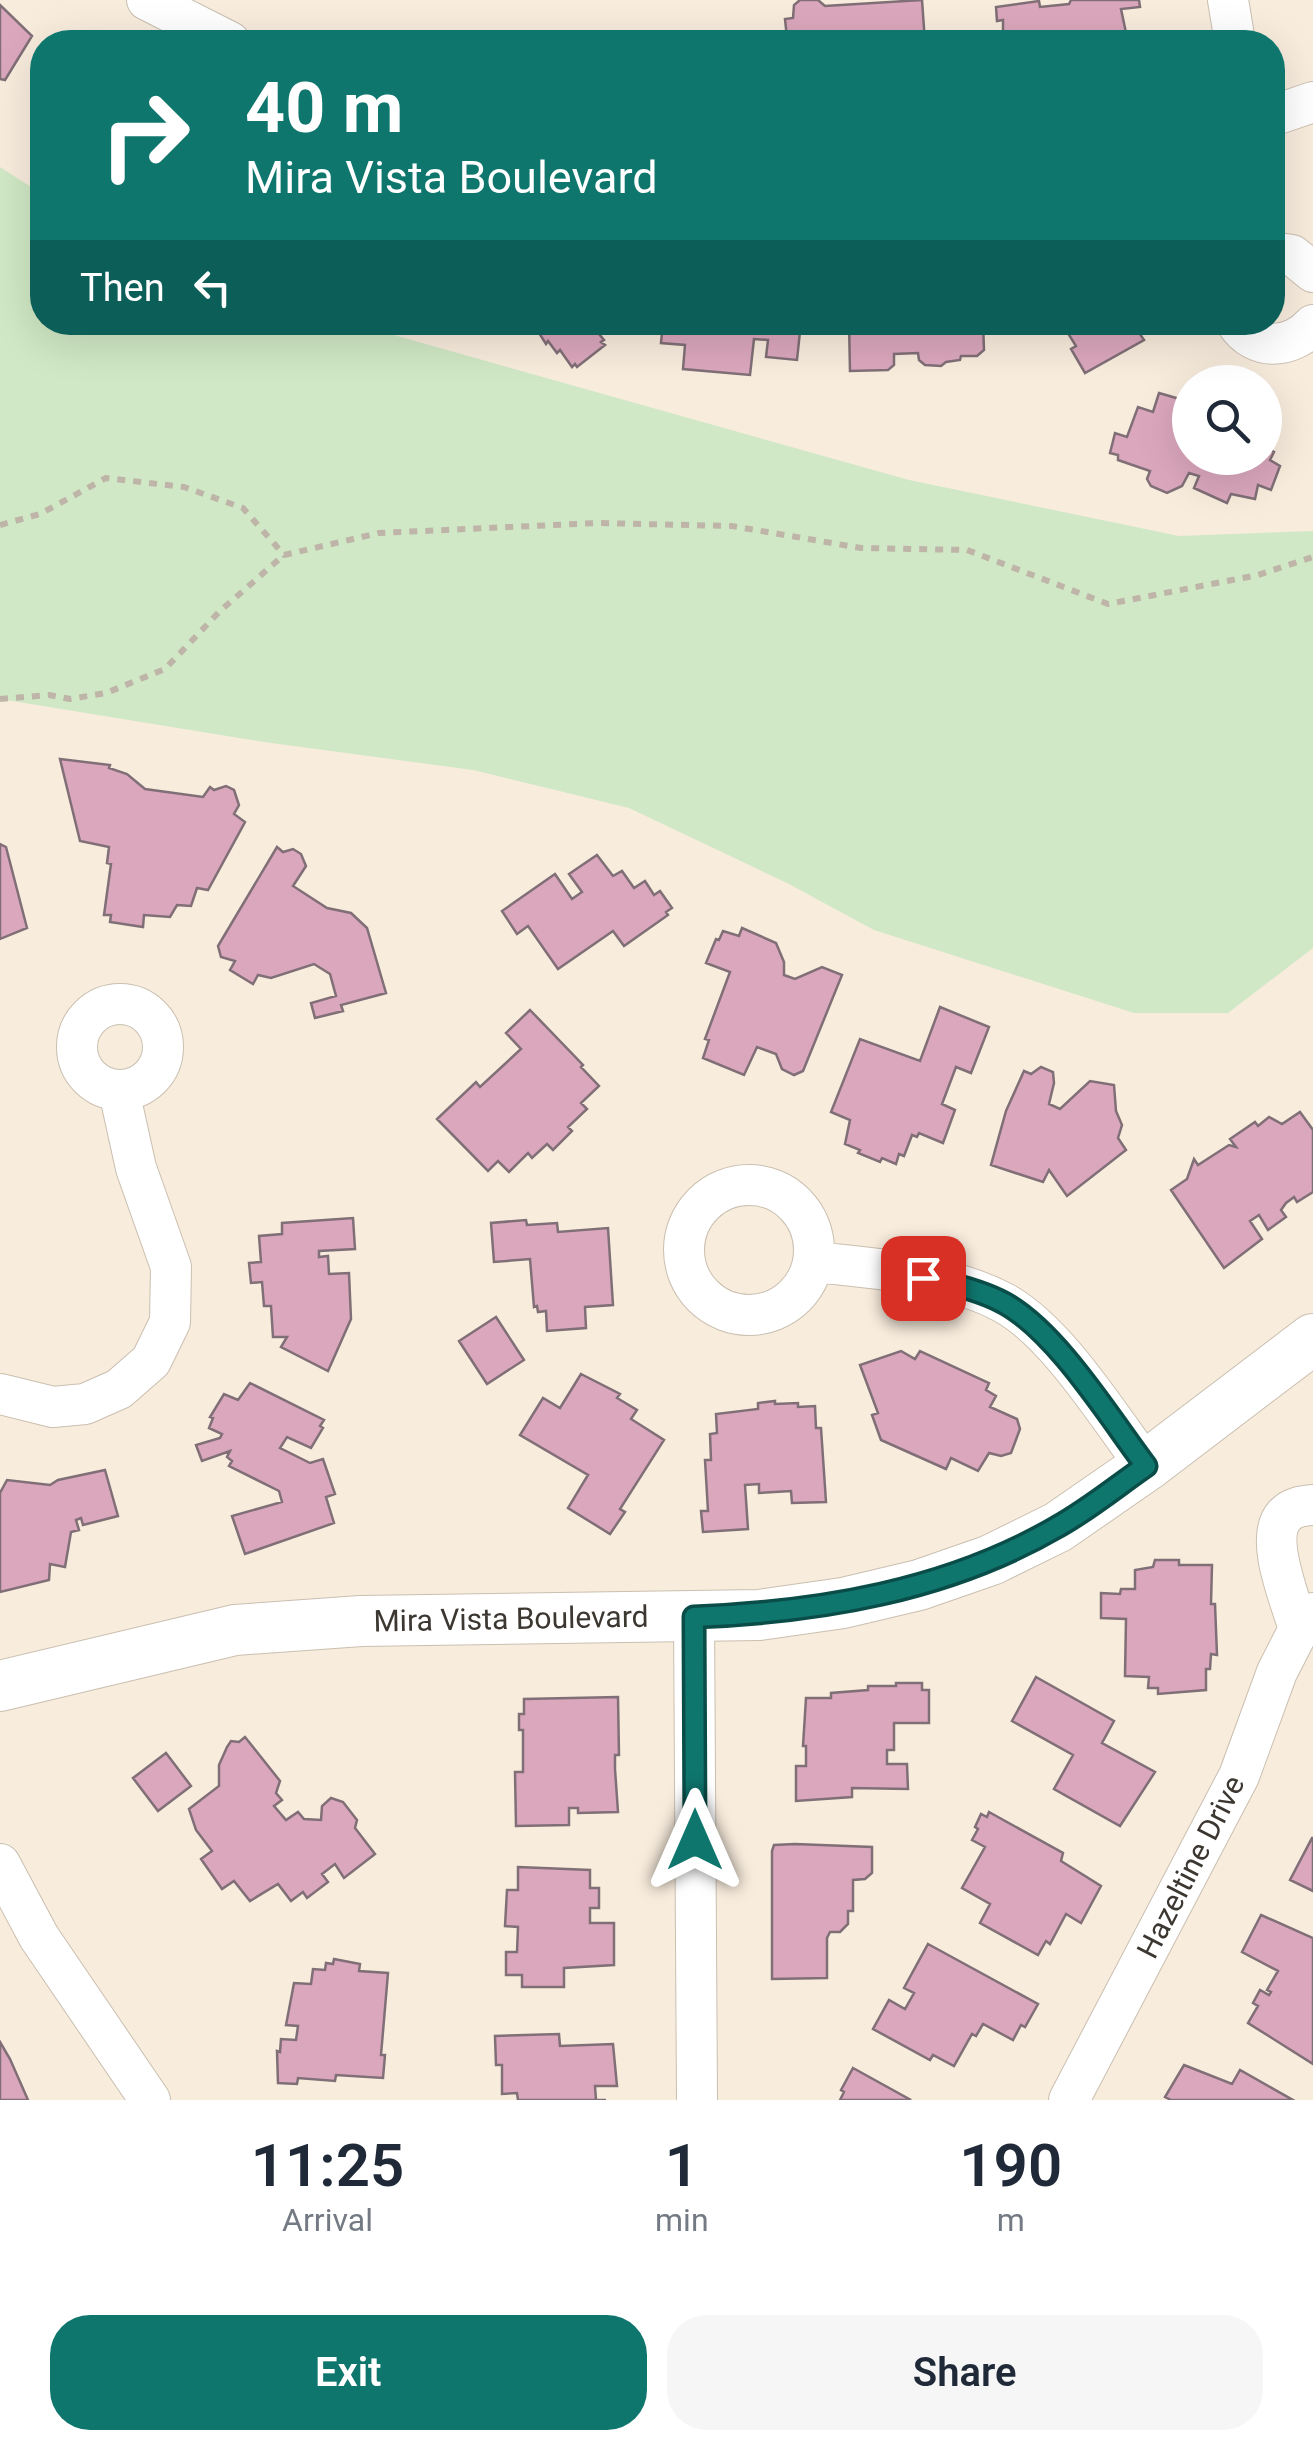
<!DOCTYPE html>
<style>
:root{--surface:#fff;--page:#f6f6f7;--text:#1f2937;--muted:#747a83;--accent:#0f766e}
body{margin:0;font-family:Roboto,sans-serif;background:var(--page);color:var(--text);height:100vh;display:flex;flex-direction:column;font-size:38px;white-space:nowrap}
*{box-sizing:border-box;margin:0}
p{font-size:32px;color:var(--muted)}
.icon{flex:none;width:55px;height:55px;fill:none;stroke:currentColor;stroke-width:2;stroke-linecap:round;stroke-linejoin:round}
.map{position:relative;height:2100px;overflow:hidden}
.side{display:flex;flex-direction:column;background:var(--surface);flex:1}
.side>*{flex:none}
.guide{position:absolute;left:30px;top:30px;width:1255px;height:305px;border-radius:40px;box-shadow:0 10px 40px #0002;background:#0f766e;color:#fff;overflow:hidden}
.fabs{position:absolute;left:1172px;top:365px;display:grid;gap:20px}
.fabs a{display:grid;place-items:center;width:110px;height:110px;border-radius:50%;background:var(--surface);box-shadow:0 10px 40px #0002;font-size:50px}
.pin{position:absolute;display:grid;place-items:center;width:85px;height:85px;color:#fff;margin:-42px;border-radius:20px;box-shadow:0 5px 15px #0006}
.me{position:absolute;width:110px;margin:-55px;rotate:0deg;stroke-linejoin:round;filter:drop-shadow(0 0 8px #0008)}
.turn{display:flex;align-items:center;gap:35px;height:210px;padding:0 50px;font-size:45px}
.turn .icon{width:130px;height:130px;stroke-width:2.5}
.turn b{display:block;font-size:70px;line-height:85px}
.then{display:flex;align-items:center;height:95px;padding:0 50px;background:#0003;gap:20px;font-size:38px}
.eta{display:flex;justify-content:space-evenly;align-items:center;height:170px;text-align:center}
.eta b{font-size:60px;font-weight:600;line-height:70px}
.primary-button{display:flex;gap:20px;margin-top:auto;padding:20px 50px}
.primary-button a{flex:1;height:115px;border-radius:40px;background:var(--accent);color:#fff;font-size:40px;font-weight:600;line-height:115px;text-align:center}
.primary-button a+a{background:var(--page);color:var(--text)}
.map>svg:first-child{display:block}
.green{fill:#d0e8c5}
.building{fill:#dba7bd;stroke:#806f76;stroke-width:2.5}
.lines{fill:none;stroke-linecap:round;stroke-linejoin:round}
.minor-casing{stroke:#cabfb0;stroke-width:42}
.tertiary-casing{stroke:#cabfb0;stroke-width:52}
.path{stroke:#beb4a8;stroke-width:6;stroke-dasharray:8 8;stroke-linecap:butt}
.minor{stroke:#fff;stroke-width:40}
.tertiary{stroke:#fff;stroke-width:50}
.route-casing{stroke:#0a4d48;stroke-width:25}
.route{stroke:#0f766e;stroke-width:18}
.labels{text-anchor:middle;stroke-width:8;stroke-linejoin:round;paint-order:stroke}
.street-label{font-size:30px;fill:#3c3731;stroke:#fff}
</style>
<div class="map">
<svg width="1313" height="2100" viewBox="0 0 1313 2100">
<rect width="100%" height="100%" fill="#f8ecdd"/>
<path class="green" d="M 0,167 L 42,194 L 42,322 L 351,323 L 909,480 L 1179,536 L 1313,531 L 1313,948 L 1228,1013 L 1134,1013 L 874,930 L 787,883 L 629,808 L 473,770 L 264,742 L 0,699 Z"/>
<path class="building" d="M 800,0 L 818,0 L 825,6 L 922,0 L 925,42 L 784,42 L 783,38 L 787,38 L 785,19 L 793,18 L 794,5 Z
M 1071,0 L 1139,0 L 1140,7 L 1121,9 L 1128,42 L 1003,42 L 1003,20 L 997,21 L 996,7 L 1039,1 L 1040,7 L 1069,4 Z
M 0,5 L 32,36 L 5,80 L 0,79 Z
M 532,322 L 589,322 L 604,340 L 601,342 L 605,345 L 577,367 L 575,364 L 572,367 L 560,350 L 557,353 L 548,341 L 546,344 Z
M 663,322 L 801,322 L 797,360 L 766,357 L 768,340 L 754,339 L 750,375 L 683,369 L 685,345 L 661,343 Z
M 849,322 L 983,322 L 984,350 L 977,356 L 961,356 L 960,360 L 946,362 L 941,366 L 925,365 L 919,360 L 918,353 L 894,354 L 894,365 L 888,370 L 850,371 Z
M 1061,322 L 1148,322 L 1149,324 L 1138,331 L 1144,340 L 1085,373 L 1071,349 L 1076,346 Z
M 1159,393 L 1190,402 L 1190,458 L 1265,458 L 1265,447 L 1274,452 L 1270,460 L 1280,466 L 1271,490 L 1258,485 L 1255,499 L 1231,494 L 1227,503 L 1194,488 L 1199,476 L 1189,473 L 1182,486 L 1167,493 L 1151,486 L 1147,479 L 1150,471 L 1118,460 L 1118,455 L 1110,453 L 1115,433 L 1127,437 L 1138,407 L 1153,412 Z
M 60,759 L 110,765 L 109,768 L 127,774 L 145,789 L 203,797 L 210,787 L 214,790 L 226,786 L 234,790 L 239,805 L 234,814 L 245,822 L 208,890 L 197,888 L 191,906 L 177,905 L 170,917 L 144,915 L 143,927 L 110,922 L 111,915 L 104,915 L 111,864 L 107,863 L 109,847 L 80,841 Z
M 0,844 L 6,847 L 27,928 L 0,939 Z
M 277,847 L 283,852 L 293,849 L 301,854 L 306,866 L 293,886 L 327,908 L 351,913 L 367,928 L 386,993 L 341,1005 L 343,1011 L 315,1018 L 311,1003 L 336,996 L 330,974 L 314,964 L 271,978 L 258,975 L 253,984 L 230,970 L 235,961 L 221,957 L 218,946 Z
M 597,855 L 613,876 L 622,871 L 634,888 L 645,881 L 654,895 L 660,891 L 672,908 L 666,912 L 668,915 L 624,946 L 613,931 L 558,969 L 528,926 L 517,934 L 502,911 L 555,874 L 572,899 L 582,892 L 569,874 Z
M 742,928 L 776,943 L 784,962 L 784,975 L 795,979 L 822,967 L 842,975 L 803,1071 L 794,1075 L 782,1069 L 776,1054 L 757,1047 L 744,1075 L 703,1058 L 709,1040 L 705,1039 L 730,972 L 706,963 L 716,939 L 719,940 L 723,931 L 739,936 Z
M 940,1007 L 989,1027 L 971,1073 L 956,1067 L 942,1104 L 955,1110 L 943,1143 L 919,1133 L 917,1137 L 912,1135 L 904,1156 L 899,1154 L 896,1164 L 882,1158 L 880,1162 L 858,1153 L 860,1150 L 845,1144 L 850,1120 L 831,1112 L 860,1039 L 920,1061 Z
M 530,1010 L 583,1065 L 581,1067 L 599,1086 L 581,1103 L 587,1109 L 568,1127 L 572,1131 L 553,1150 L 547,1144 L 532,1158 L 528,1153 L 509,1172 L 498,1161 L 488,1171 L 437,1119 L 476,1082 L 480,1087 L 521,1049 L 506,1033 Z
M 1041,1067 L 1053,1072 L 1054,1083 L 1049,1104 L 1060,1109 L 1090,1081 L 1114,1085 L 1116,1111 L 1122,1125 L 1118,1138 L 1126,1150 L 1067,1196 L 1049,1170 L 1043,1182 L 991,1165 L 1006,1111 L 1024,1071 L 1031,1074 Z
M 1300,1112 L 1313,1130 L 1313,1192 L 1297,1202 L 1294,1197 L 1286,1203 L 1281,1210 L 1286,1217 L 1268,1230 L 1259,1215 L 1250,1221 L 1262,1239 L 1224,1268 L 1171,1190 L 1187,1179 L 1194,1159 L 1198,1165 L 1229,1145 L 1236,1147 L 1230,1139 L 1255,1122 L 1258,1126 L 1269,1117 L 1282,1124 Z
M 353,1218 L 355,1249 L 319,1251 L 319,1257 L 328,1256 L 329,1274 L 349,1273 L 351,1319 L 328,1371 L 281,1347 L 287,1337 L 273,1337 L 271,1306 L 264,1306 L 262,1282 L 251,1283 L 249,1263 L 261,1262 L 259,1236 L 282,1234 L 282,1223 Z
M 526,1220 L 527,1225 L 557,1223 L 558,1232 L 608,1228 L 613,1305 L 585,1307 L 586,1328 L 547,1331 L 546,1311 L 538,1312 L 537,1306 L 534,1307 L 530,1259 L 494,1262 L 491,1223 Z
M 496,1317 L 524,1360 L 487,1384 L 459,1341 Z
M 901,1351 L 915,1359 L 920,1351 L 989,1383 L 986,1390 L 996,1396 L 990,1407 L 1017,1419 L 1020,1429 L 1011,1453 L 1001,1456 L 989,1453 L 978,1471 L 951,1458 L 946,1469 L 881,1440 L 872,1415 L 878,1413 L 860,1365 Z
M 581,1374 L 620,1394 L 617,1398 L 637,1410 L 631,1419 L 664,1440 L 620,1509 L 625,1512 L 610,1534 L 568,1508 L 588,1475 L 520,1435 L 543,1398 L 560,1408 Z
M 250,1383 L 324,1420 L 320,1426 L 323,1428 L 311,1448 L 287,1437 L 280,1448 L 310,1463 L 323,1459 L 335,1494 L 326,1497 L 334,1523 L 245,1554 L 232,1516 L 282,1502 L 279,1491 L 229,1466 L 232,1461 L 227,1457 L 230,1451 L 202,1461 L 196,1445 L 220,1438 L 222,1434 L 209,1428 L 213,1418 L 210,1417 L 224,1394 L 238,1400 Z
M 775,1401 L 775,1404 L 798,1403 L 798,1407 L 815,1406 L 816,1428 L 821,1428 L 826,1502 L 792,1503 L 791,1491 L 759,1493 L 759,1484 L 745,1485 L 748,1529 L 703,1532 L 701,1511 L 708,1511 L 705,1460 L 711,1460 L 710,1434 L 717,1433 L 716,1414 L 758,1409 L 758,1403 Z
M 105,1470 L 118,1516 L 83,1525 L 81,1518 L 76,1520 L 79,1530 L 71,1532 L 65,1567 L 50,1564 L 49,1580 L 0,1592 L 0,1493 L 7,1480 L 50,1485 L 58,1480 Z
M 1155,1560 L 1179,1560 L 1179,1565 L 1212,1565 L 1211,1604 L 1215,1604 L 1217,1655 L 1211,1654 L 1210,1669 L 1206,1669 L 1206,1690 L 1158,1694 L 1158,1688 L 1148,1688 L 1149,1677 L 1125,1676 L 1126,1619 L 1101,1618 L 1101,1593 L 1120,1594 L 1121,1589 L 1135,1589 L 1135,1570 L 1153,1567 Z
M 1036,1677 L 1114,1721 L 1102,1743 L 1155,1772 L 1120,1826 L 1054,1789 L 1073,1755 L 1012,1721 Z
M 896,1683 L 922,1683 L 922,1690 L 929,1690 L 929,1723 L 894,1723 L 894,1750 L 887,1750 L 887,1764 L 907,1764 L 908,1789 L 852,1788 L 852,1797 L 796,1801 L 796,1766 L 806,1766 L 806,1746 L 803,1746 L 806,1698 L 831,1698 L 831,1693 L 868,1690 L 868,1686 L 896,1686 Z
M 618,1697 L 619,1755 L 615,1755 L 615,1769 L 618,1812 L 578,1813 L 578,1808 L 569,1808 L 569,1825 L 516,1826 L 515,1772 L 523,1772 L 523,1730 L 519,1730 L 519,1714 L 524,1714 L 524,1699 Z
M 245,1737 L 280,1781 L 276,1793 L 282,1800 L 274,1806 L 286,1820 L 298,1812 L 304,1819 L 321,1820 L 322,1806 L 331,1798 L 343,1802 L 357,1820 L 355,1828 L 375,1854 L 344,1878 L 335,1864 L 322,1874 L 328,1882 L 307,1898 L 303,1892 L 291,1901 L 278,1884 L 250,1901 L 234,1881 L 222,1889 L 201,1859 L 212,1851 L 196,1830 L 189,1809 L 219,1786 L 219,1765 L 227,1747 L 231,1741 L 239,1742 Z
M 166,1753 L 191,1786 L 158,1811 L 133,1778 Z
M 989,1812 L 1063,1853 L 1061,1861 L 1101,1886 L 1081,1923 L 1066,1914 L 1050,1944 L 1046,1941 L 1038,1955 L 980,1923 L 990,1904 L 962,1888 L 985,1847 L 972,1840 L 978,1829 L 975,1827 L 981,1814 L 987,1817 Z
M 1312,1838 L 1313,1838 L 1313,1891 L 1290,1880 Z
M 795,1844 L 872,1847 L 872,1873 L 865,1879 L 853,1880 L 853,1911 L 848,1911 L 848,1924 L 840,1932 L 830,1932 L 827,1938 L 827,1978 L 772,1979 L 772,1851 L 774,1845 Z
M 518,1867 L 590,1870 L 590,1888 L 599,1888 L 599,1908 L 590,1908 L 590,1923 L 614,1923 L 614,1965 L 564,1968 L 564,1987 L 522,1987 L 522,1975 L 506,1975 L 506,1952 L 517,1952 L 518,1927 L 505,1926 L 507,1890 L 518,1890 Z
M 1261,1915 L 1313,1938 L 1313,2064 L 1248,2023 L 1258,2006 L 1253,2003 L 1260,1990 L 1269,1995 L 1271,1992 L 1267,1990 L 1278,1971 L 1242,1952 Z
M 928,1944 L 1038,2004 L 1025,2027 L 1021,2025 L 1013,2040 L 983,2024 L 976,2036 L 972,2034 L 954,2066 L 933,2055 L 930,2060 L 873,2029 L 889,2000 L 905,2009 L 914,1993 L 904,1988 Z
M 334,1959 L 360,1964 L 359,1971 L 388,1973 L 381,2055 L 385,2055 L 383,2078 L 336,2075 L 335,2081 L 298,2078 L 297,2084 L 278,2083 L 277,2051 L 280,2052 L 281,2039 L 296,2040 L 298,2026 L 286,2025 L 294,1983 L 311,1984 L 313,1969 L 325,1970 L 326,1963 L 333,1964 Z
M 559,2034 L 560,2046 L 613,2044 L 617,2086 L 595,2086 L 596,2100 L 606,2100 L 518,2100 L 517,2093 L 502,2094 L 502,2065 L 496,2065 L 495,2036 Z
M 0,2042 L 10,2059 L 28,2100 L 0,2100 Z
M 1184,2065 L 1232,2084 L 1240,2070 L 1293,2100 L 1171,2100 L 1165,2097 Z
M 853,2068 L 911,2100 L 840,2100 L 844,2092 L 841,2090 Z"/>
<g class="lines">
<g class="minor-casing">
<path id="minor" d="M 147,0 L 230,42
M 1228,0 L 1235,42
M 1272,116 L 1313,102
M 1272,252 L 1292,255 L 1313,272
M 1236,322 C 1255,352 1291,349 1313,325
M77 1047a43 43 0 1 1 86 0a43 43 0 1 1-86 0Z
M684 1250a65 65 0 1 1 130 0a65 65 0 1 1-130 0Z
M 815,1262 C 878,1269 948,1273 1004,1303 C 1057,1332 1109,1417 1146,1466
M 0,1394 L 53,1407 L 85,1404 L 119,1389 L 151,1361 L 170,1322 L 171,1267 L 136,1168 L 119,1091
M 1313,1505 C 1302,1506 1292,1507 1284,1516 C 1264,1539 1291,1602 1299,1629 L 1313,1613
M 694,1617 L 697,2100
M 0,1864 L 39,1937 L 150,2100
M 1069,2100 L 1239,1776 L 1277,1672 L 1299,1629"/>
</g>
<g class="tertiary-casing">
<path id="tertiary" d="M 0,1686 L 235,1630 L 361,1621 L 759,1615 L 843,1603 L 919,1585 L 991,1560 L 1058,1527 L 1146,1466 L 1313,1339"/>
</g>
<path class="path" d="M 0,525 L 40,514 L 106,478 L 184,487 L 243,508 L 284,555 L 379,533 L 598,523 L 732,526 L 861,548 L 967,550 L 1108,604 L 1258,575 L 1313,557
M 0,699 L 49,695 L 70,699 L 106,693 L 165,669 L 220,611 L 284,555"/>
<use href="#minor" class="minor"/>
<use href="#tertiary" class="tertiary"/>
</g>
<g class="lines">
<g class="route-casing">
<path id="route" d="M 695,1840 L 694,1617 C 819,1612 947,1591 1057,1527 C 1088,1510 1117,1486 1146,1466 C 1109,1417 1057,1332 1004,1303 C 980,1290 950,1283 923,1278"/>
</g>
<use href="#route" class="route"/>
</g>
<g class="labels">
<g class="street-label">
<text transform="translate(511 1619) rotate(-1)" y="10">Mira Vista Boulevard</text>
<text transform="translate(1191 1867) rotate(-63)" y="10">Hazeltine Drive</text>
</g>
</g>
</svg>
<div class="fabs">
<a><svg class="icon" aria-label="search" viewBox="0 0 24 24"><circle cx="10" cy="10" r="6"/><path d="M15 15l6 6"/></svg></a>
</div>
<div class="pin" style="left:923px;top:1278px;background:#d93025"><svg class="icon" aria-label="arrive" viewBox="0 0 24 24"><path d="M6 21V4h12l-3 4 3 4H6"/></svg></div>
<svg class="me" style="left:695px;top:1840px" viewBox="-20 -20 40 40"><path d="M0-17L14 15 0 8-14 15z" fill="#0f766e" stroke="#fff" stroke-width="4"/></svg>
<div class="guide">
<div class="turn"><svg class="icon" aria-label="right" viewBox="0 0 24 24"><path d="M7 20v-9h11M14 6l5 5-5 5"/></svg><div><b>40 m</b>Mira Vista Boulevard</div></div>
<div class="then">Then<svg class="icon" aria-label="left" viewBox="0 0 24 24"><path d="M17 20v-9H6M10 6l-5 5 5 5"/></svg></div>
</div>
</div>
<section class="side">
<div class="eta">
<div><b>11:25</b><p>Arrival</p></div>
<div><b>1</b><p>min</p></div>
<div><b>190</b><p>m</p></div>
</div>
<div class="primary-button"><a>Exit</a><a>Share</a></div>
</section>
